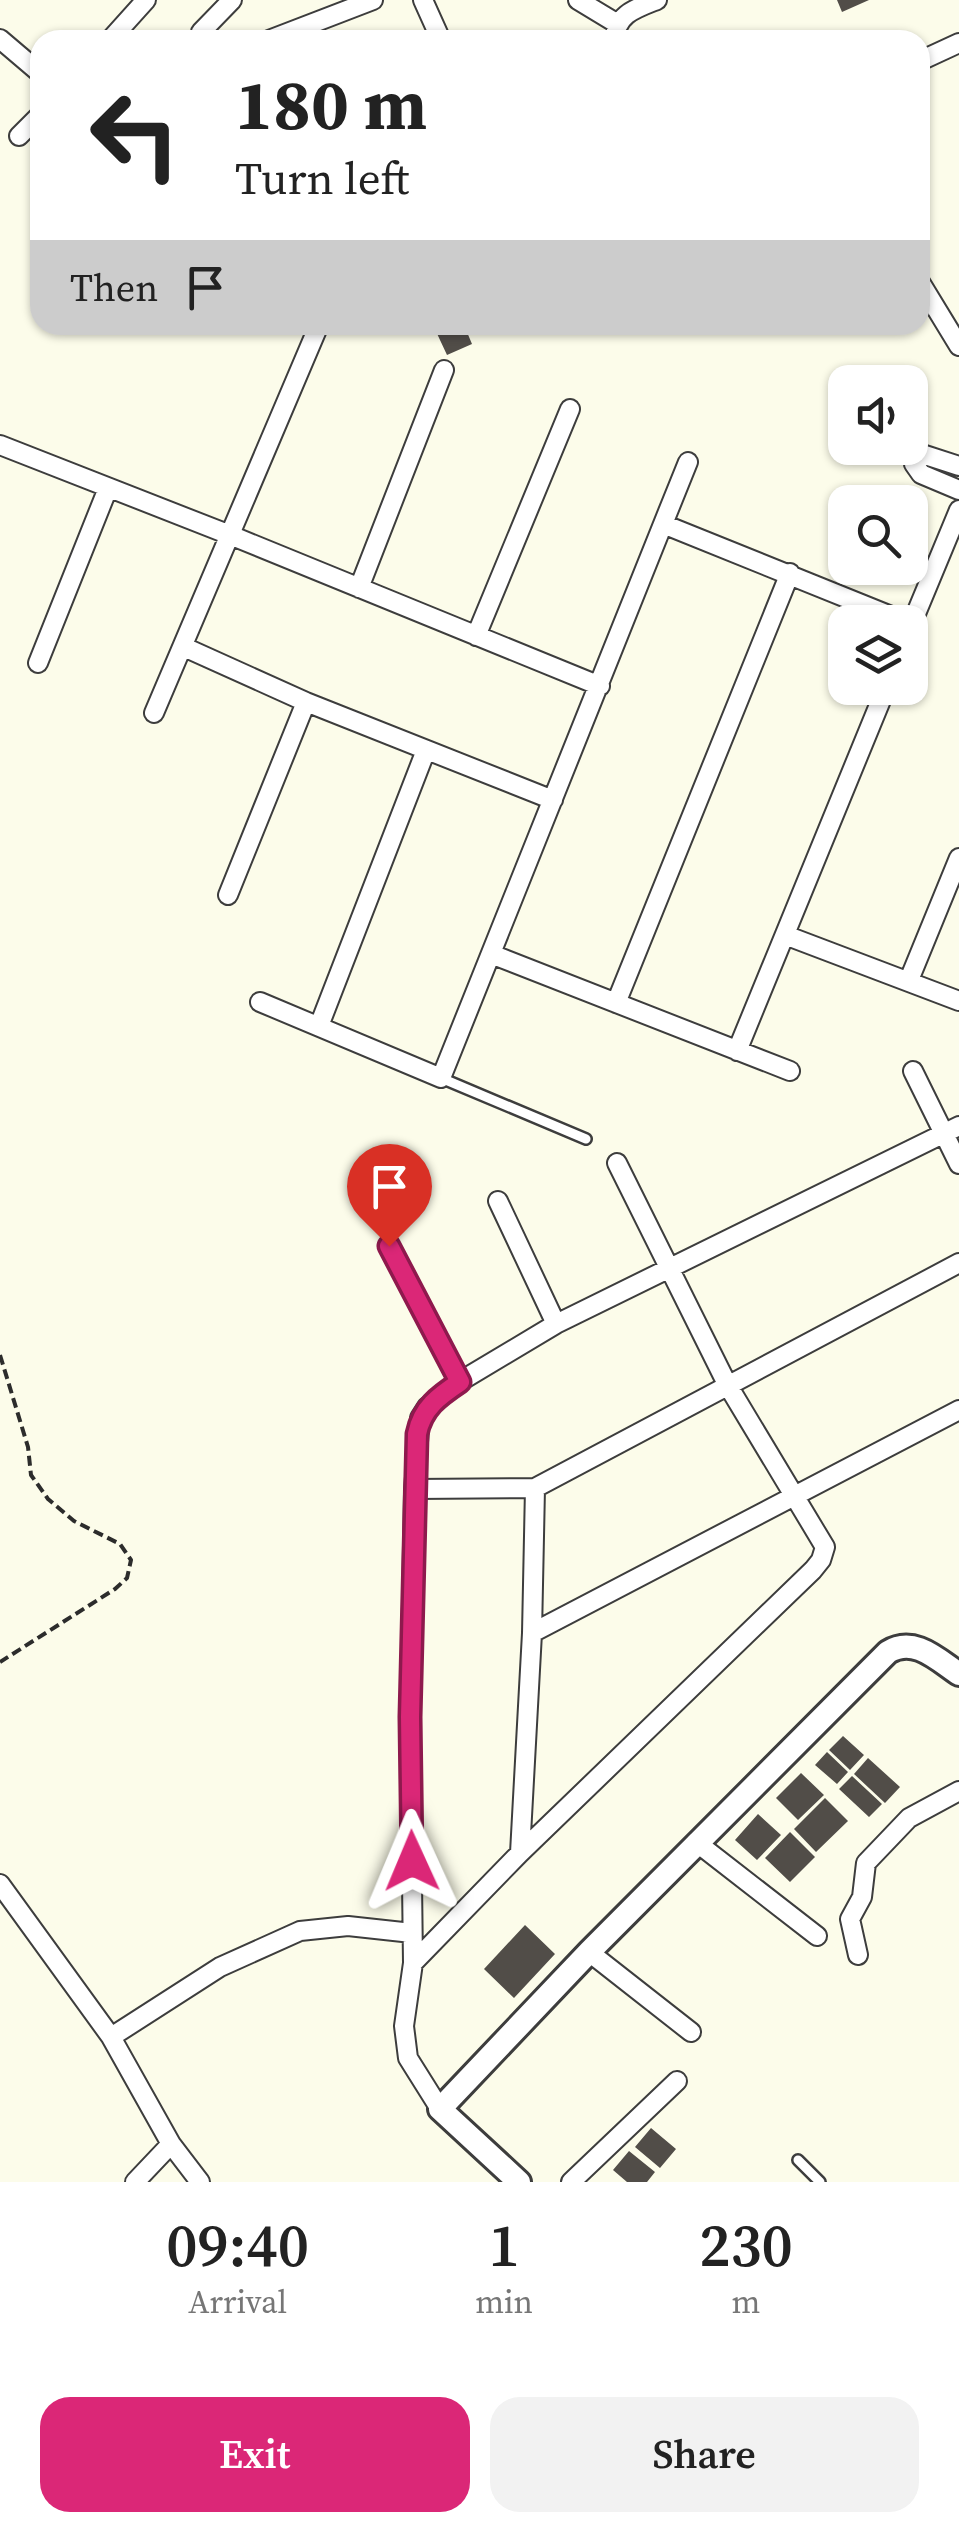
<!DOCTYPE html>
<style>
:root{--surface:#fff;--page:#f2f2f2;--text:#222;--muted:#767676;--accent:#db2777}
body{margin:0;font-family:"Source Serif 4",serif;background:var(--page);color:var(--text);height:100vh;display:flex;flex-direction:column;font-size:38px;white-space:nowrap}
*{box-sizing:border-box;margin:0}
p{font-size:32px;color:var(--muted)}
.icon{flex:none;width:55px;height:55px;fill:none;stroke:currentColor;stroke-width:2;stroke-linecap:round;stroke-linejoin:round}
.map{position:relative;height:2182px;overflow:hidden}
.side{display:flex;flex-direction:column;background:var(--surface);flex:1}
.side>*{flex:none}
.top-card{position:absolute;left:30px;top:30px;width:900px;height:305px;border-radius:30px;box-shadow:0 2px 8px #0004;background:#fff;color:var(--text);overflow:hidden}
.tools{position:absolute;left:828px;top:365px;display:grid;gap:20px}
.tools a{display:grid;place-items:center;width:100px;height:100px;border-radius:20px;background:var(--surface);box-shadow:0 2px 8px #0004;font-size:50px}
.pin{position:absolute;display:grid;place-items:center;width:85px;height:85px;color:#fff;margin:-102px -42px;border-radius:50% 50% 50% 0;rotate:-45deg;box-shadow:0 0 10px #0007}
.pin .icon{rotate:45deg}
.me{position:absolute;width:110px;margin:-55px;rotate:359deg;stroke-linejoin:round;filter:drop-shadow(0 0 8px #0008)}
.turn{display:flex;align-items:center;gap:35px;height:210px;padding:0 40px;font-size:45px}
.turn .icon{width:130px;height:130px;stroke-width:2.5}
.turn b{display:block;font-size:70px;line-height:85px}
.then{display:flex;align-items:center;height:95px;padding:0 40px;background:#0003;gap:20px;font-size:38px}
.eta{display:flex;justify-content:space-evenly;align-items:center;height:170px;text-align:center}
.eta b{font-size:60px;font-weight:600;line-height:70px}
.cta{display:flex;gap:20px;margin-top:auto;padding:20px 40px}
.cta a{flex:1;height:115px;border-radius:30px;background:var(--accent);color:#fff;font-size:40px;font-weight:600;line-height:115px;text-align:center}
.cta a+a{background:var(--page);color:var(--text)}
.map>svg:first-child{display:block}
.building{fill:#514d48}
.lines{fill:none;stroke-linecap:round;stroke-linejoin:round}
.service-casing{stroke:#3d3d3d;stroke-width:14}
.minor-casing{stroke:#3d3d3d;stroke-width:22}
.tertiary-casing{stroke:#3d3d3d;stroke-width:28}
.path{stroke:#2c2c2c;stroke-width:4;stroke-dasharray:10 5;stroke-linecap:butt}
.service{stroke:#fff;stroke-width:9}
.minor{stroke:#fff;stroke-width:18}
.tertiary{stroke:#fff;stroke-width:22}
.route-casing{stroke:#8e194d;stroke-width:25}
.route{stroke:#db2777;stroke-width:18}
</style>
<div class="map">
<svg width="959" height="2182" viewBox="0 0 959 2182">
<rect width="100%" height="100%" fill="#fcfcea"/>
<path class="building" d="M 837,0 L 869,0 L 842,12 Z
M 433,325 L 464,325 L 472,344 L 447,355 Z
M 843,1736 L 864,1755 L 850,1770 L 829,1750 Z
M 827,1752 L 848,1772 L 837,1784 L 815,1765 Z
M 868,1758 L 900,1787 L 885,1803 L 854,1774 Z
M 801,1773 L 824,1795 L 798,1820 L 776,1798 Z
M 852,1776 L 882,1804 L 869,1817 L 839,1789 Z
M 825,1798 L 848,1821 L 816,1852 L 794,1829 Z
M 758,1814 L 781,1835 L 757,1860 L 735,1840 Z
M 790,1832 L 815,1857 L 790,1882 L 765,1858 Z
M 525,1925 L 555,1954 L 514,1998 L 484,1969 Z
M 651,2128 L 676,2149 L 660,2168 L 635,2147 Z
M 629,2151 L 655,2172 L 647,2182 L 627,2182 L 613,2170 Z"/>
<g class="lines">
<g class="service-casing">
<path id="service" d="M 441,1078 L 586,1139
M 798,2160 L 820,2182"/>
</g>
<g class="minor-casing">
<path id="minor" d="M 423,0 L 441,40
M 578,0 L 616,23
M 201,32 L 232,0
M 0,39 L 40,73
M 110,40 L 146,0
M 269,40 L 373,0
M 614,40 C 617,14 634,9 657,0
M 920,61 L 959,43
M 19,136 L 40,115
M 920,282 L 959,346
M 0,445 L 230,535 L 600,686
M 688,462 L 663,524 L 906,622
M 959,466 L 922,454 L 917,456 L 914,464 L 921,474 L 959,490
M 359,588 L 444,370
M 910,628 L 959,510
M 476,636 L 570,409
M 184,647 L 306,702 L 553,800
M 38,663 L 108,488
M 154,713 L 319,325
M 228,895 L 306,702
M 785,935 L 959,1001
M 491,954 L 790,1071
M 909,980 L 959,858
M 260,1002 L 441,1078 L 663,524
M 616,1003 L 790,573
M 319,1026 L 426,750
M 737,1051 L 886,688
M 913,1071 L 959,1164
M 498,1201 L 556,1324
M 389,1246 L 459,1382
M 414,1489 L 535,1488 L 959,1263
M 532,1633 L 959,1410
M 696,1842 L 817,1936
M 520,1853 L 532,1633 L 535,1488
M 0,1884 L 111,2037 L 220,1967 L 300,1931 L 348,1926 L 412,1933
M 589,1952 L 691,2032
M 858,1955 L 850,1919 L 862,1897 L 866,1863 L 909,1818 L 959,1791
M 413,1963 L 520,1853 L 813,1570 L 821,1560 L 825,1547 L 727,1384 L 617,1163
M 111,2037 L 171,2144 L 200,2182
M 440,2109 L 408,2058 L 404,2026 L 413,1963 L 410,1717 L 414,1489 L 420,1418 L 427,1407 L 459,1382 L 556,1324 L 959,1126
M 135,2182 L 171,2144
M 571,2182 L 677,2081"/>
</g>
<g class="tertiary-casing">
<path id="tertiary" d="M 519,2182 L 440,2109 L 589,1952 L 888,1652 C 914,1636 937,1659 959,1674"/>
</g>
<path class="path" d="M 0,1355 L 28,1447 L 31,1475 L 48,1499 L 74,1521 L 120,1544 L 131,1560 L 127,1578 L 115,1589 L 0,1662"/>
<use href="#service" class="service"/>
<use href="#minor" class="minor"/>
<use href="#tertiary" class="tertiary"/>
</g>
<g class="lines">
<g class="route-casing">
<path id="route" d="M 389,1246 L 460,1382 C 439,1396 422,1408 417,1434 L 410,1717 L 412,1861"/>
</g>
<use href="#route" class="route"/>
</g>
</svg>
<div class="tools">
<a><svg class="icon" aria-label="sound" viewBox="0 0 24 24"><path d="M4 9h4l5-4v14l-5-4H4zM17 9q2 3 0 6"/></svg></a>
<a><svg class="icon" aria-label="search" viewBox="0 0 24 24"><circle cx="10" cy="10" r="6"/><path d="M15 15l6 6"/></svg></a>
<a><svg class="icon" aria-label="layers" viewBox="0 0 24 24"><path d="M12 4l9 5-9 5-9-5zM3 14l9 5 9-5"/></svg></a>
</div>
<div class="pin" style="left:389px;top:1246px;background:#d93025"><svg class="icon" aria-label="arrive" viewBox="0 0 24 24"><path d="M6 21V4h12l-3 4 3 4H6"/></svg></div>
<svg class="me" style="left:412px;top:1861px" viewBox="-20 -20 40 40"><path d="M0-17L14 15 0 8-14 15z" fill="#db2777" stroke="#fff" stroke-width="4"/></svg>
<div class="top-card">
<div class="turn"><svg class="icon" aria-label="left" viewBox="0 0 24 24"><path d="M17 20v-9H6M10 6l-5 5 5 5"/></svg><div><b>180 m</b>Turn left</div></div>
<div class="then">Then<svg class="icon" aria-label="arrive" viewBox="0 0 24 24"><path d="M6 21V4h12l-3 4 3 4H6"/></svg></div>
</div>
</div>
<section class="side">
<div class="eta">
<div><b>09:40</b><p>Arrival</p></div>
<div><b>1</b><p>min</p></div>
<div><b>230</b><p>m</p></div>
</div>
<div class="cta"><a>Exit</a><a>Share</a></div>
</section>
